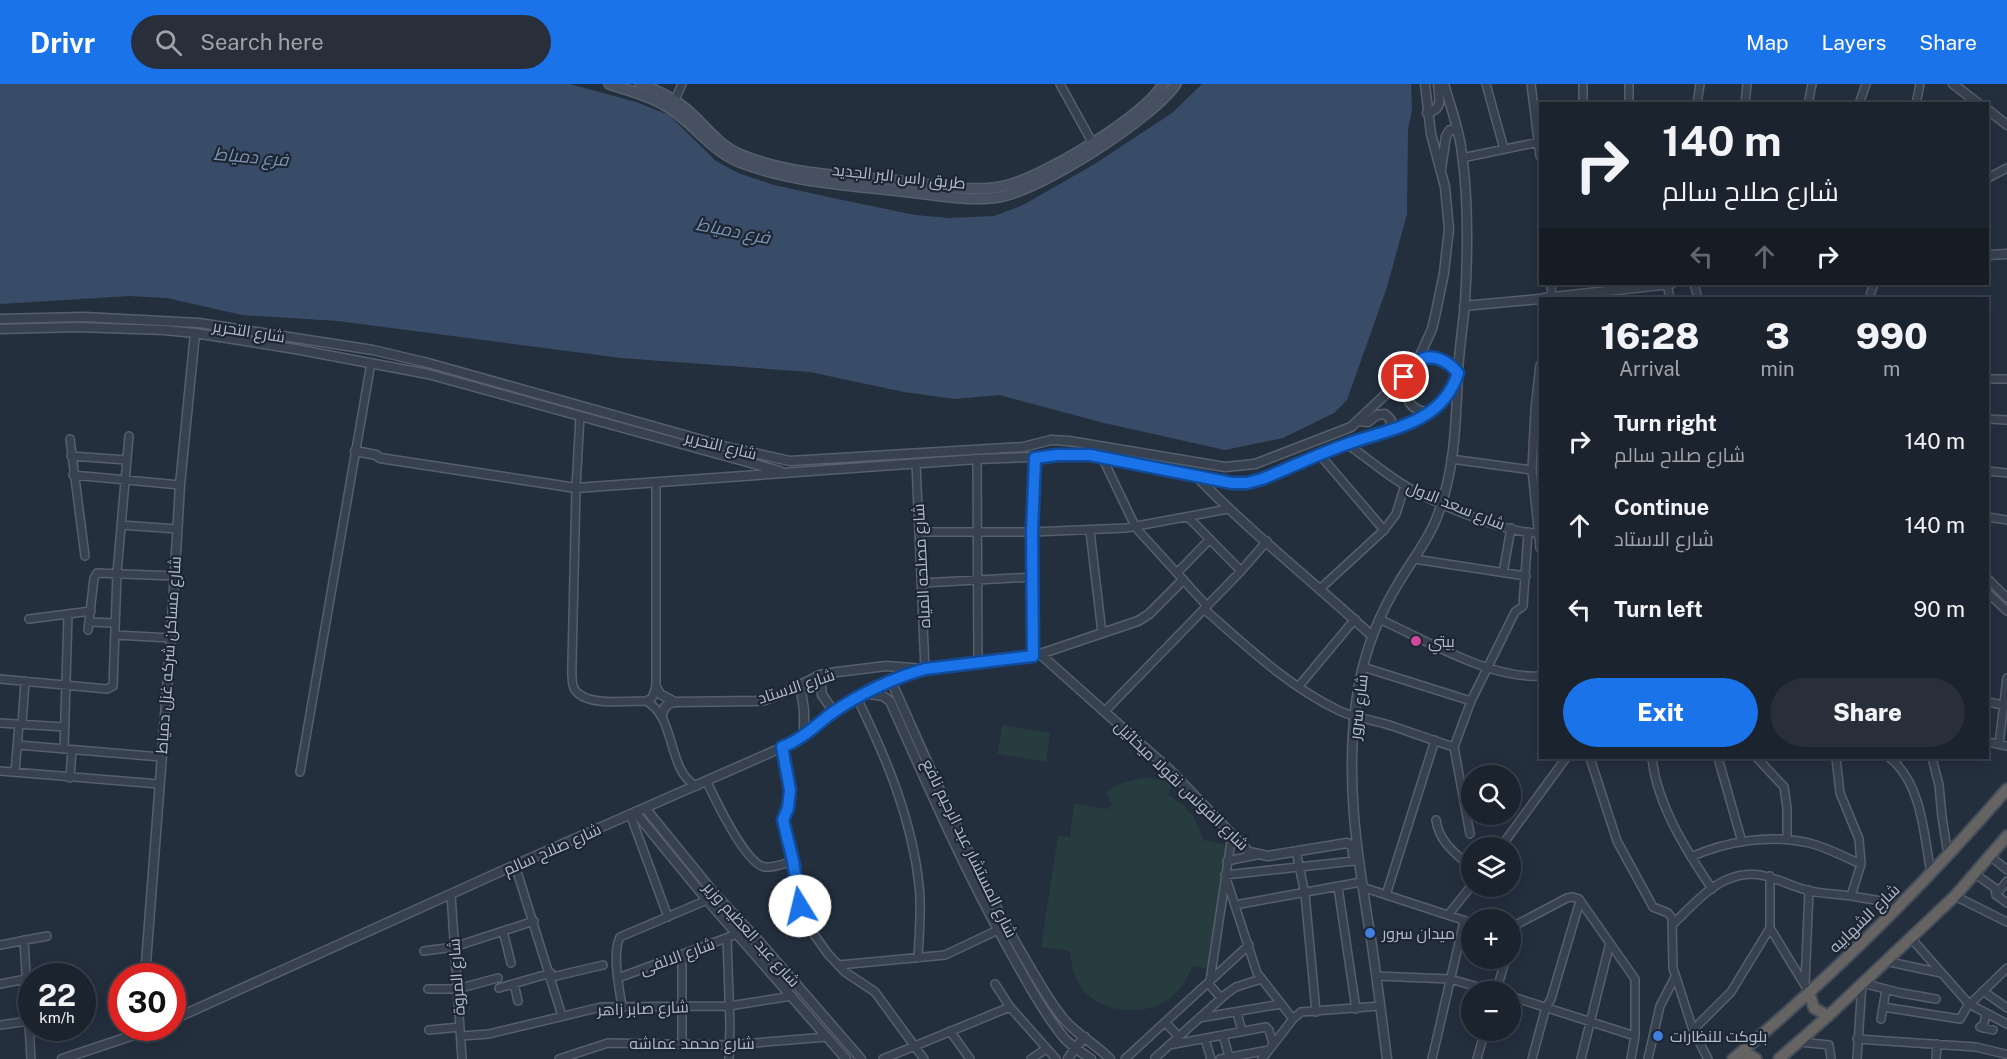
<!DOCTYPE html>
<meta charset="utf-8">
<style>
:root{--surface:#1b232e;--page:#282f3a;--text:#f1f3f6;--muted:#a0a4aa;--line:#39404a;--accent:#1a73e8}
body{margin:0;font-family:"Public Sans",Cairo,sans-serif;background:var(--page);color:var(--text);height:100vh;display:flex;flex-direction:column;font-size:22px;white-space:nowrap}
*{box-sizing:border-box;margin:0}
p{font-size:20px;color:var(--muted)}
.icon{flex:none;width:33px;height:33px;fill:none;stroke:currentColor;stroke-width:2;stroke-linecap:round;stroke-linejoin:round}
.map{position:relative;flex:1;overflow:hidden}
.drawer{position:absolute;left:1539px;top:213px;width:450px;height:462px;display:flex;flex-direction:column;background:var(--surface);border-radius:0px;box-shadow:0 3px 15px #0003,0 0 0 2px var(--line)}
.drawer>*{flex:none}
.top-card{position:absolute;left:1539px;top:18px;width:450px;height:183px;border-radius:0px;box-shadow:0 3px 15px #0003,0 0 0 2px var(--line);background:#1b232e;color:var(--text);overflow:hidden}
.fabs{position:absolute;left:1461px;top:681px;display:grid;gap:12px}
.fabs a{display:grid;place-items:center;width:60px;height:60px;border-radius:50%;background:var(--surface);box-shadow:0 3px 15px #0003,0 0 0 2px var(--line);font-size:30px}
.speed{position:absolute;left:18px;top:879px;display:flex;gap:12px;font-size:30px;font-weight:700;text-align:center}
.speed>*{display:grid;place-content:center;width:78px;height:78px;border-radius:50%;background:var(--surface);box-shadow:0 3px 15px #0003,0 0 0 2px var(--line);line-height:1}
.speed small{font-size:15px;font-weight:400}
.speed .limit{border:9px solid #d22;background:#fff;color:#111}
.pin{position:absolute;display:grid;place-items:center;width:51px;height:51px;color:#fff;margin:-26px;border:3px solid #fff;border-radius:50%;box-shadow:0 2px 6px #0007}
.me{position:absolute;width:66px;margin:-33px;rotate:351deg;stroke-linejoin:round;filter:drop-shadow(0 0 4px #0008)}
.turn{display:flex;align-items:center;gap:21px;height:126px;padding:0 24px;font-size:27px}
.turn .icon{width:78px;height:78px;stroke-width:2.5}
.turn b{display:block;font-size:42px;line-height:51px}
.lanes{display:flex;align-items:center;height:57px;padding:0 24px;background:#0003;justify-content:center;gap:30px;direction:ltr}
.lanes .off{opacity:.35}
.eta{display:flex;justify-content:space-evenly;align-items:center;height:102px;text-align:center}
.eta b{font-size:36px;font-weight:800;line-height:42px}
.cta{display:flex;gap:12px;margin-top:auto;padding:12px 24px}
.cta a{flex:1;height:69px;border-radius:36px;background:var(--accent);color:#fff;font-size:24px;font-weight:800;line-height:69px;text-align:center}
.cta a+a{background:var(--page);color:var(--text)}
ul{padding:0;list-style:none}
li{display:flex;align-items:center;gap:18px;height:84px;padding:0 24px}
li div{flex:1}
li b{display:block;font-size:22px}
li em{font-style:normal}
header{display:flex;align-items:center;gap:36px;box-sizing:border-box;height:84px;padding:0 30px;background:var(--accent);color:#fff}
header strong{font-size:28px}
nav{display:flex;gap:33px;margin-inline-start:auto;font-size:21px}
.search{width:420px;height:54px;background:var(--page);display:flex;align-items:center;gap:15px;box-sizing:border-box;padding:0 21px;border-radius:33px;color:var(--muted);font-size:22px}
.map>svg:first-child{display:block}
.green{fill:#263c3f}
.water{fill:#394c67}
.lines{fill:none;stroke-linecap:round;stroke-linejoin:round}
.minor-casing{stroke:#565f6c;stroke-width:10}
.tertiary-casing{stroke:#565f6c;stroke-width:11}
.secondary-casing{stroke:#565f6c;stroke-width:12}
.trunk-casing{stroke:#434c59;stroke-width:14}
.minor{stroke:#38414e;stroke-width:7}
.tertiary{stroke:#38414e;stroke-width:8}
.secondary{stroke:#465061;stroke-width:9}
.trunk{stroke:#656462;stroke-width:10}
.route-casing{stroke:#114b97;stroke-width:15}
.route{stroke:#1a73e8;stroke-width:10}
.hotel-dot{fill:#d1479c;stroke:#1d2633;stroke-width:2}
.shop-dot{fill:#3f7fe0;stroke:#1d2633;stroke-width:2}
.labels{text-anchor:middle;stroke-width:4.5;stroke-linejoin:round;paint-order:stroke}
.street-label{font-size:16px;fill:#b4bcc9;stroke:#1d2633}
.poi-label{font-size:16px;fill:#b4bcc9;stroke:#1d2633;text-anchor:start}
.water-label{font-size:18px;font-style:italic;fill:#7c92b1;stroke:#1d2633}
</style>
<header>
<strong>Drivr</strong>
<div class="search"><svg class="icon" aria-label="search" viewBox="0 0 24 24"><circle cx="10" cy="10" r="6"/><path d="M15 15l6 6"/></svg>Search here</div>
<nav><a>Map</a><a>Layers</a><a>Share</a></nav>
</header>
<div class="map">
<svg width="2007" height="975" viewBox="0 0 2007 975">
<rect width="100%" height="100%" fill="#242f3e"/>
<path class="green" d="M 1002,641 L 1050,649 L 1046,678 L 998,670 Z
M 1145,693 L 1173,698 L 1168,711 C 1187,721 1198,736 1203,756 L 1226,761 L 1209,885 L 1193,882 C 1187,893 1182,905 1172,913 C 1149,933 1103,930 1083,906 C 1074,896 1072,880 1069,867 L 1041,863 L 1058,752 L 1070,753 L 1074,720 L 1108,725 L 1112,720 L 1106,708 L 1116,701 Z"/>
<path class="water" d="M 0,0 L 570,0 L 636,18 L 669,31 L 716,77 L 738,89 L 774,101 L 833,114 L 915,131 L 950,134 L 994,132 L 1023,121 L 1093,81 L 1172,29 L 1202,0 L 1411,0 L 1412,26 L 1408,45 L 1407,130 L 1387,203 L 1347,316 L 1334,329 L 1283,354 L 1225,366 L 1104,339 L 999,311 L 955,315 L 904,308 L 810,288 L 621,274 L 338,237 L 242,231 L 167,214 L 129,212 L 0,220 Z"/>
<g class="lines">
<g class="minor-casing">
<path id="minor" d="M 1060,0 L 1092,58
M 1486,0 L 1504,65
M 1531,0 L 1540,72
M 1583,0 L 1583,20
M 675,16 L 682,0
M 1629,20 L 1629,0
M 1697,20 L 1700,0
M 1745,20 L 1747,0
M 1808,20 L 1812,0
M 1859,20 L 1866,0
M 1916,20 L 1920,0
M 1462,74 L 1539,58
M 1988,94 L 2007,84
M 1551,200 L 1552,214
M 1667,200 L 1670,214
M 1694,200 L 1698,214
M 1869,214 L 1874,200
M 1540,281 L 1535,325 L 1532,386 L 1540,464
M 1988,295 L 2007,295
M 580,332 L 576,404 L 572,580 C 572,587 571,597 574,604 C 583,623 628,617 646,617 C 677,633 667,689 697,702
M 1988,335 L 2007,336
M 70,355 L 85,472
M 1347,360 C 1366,373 1384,389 1404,401 C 1434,419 1506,450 1540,449
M 1320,371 L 1384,446
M 71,372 L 127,376
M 1102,373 L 1136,444 L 1207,522
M 977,375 L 978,578
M 1451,375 L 1532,386
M 916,379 L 925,585
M 1988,387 L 2007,389
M 73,391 L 180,401
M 1188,433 L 1241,487
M 1988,433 L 2007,436
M 121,441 L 177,445
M 1090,447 L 1102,549
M 919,448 L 1032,448 L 1126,444 L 1228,425
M 1414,475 L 1526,492
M 1177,489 L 1210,455
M 1503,489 L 1511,444
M 1988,495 L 2007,514
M 922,499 L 1033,493
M 1321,504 L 1384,446 L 1396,430 L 1405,401
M 1988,509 L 2007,527
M 1204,525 C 1246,562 1289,603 1340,627 C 1355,634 1373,636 1389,641 C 1410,648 1432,656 1454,663
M 29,535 L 91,527
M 1379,535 C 1426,556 1489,595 1540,592
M 89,538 L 115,539
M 88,546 L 94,494 L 97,489 L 175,492
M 115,551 L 171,554
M 1033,571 L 1032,448 L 1035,374
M 1363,583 L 1471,617
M 0,595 L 107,605 L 113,602 L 117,489 L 129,352
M 1299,602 L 1355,535
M 857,614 C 886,673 912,735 919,801 C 922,825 919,850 918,874
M 646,617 L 652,614 L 656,603 L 656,398
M 1988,618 L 2003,621
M 1105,627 L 1241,487 L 1267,457
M 0,639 L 65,643
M 22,640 L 25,597
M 1988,658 L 2007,662
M 1999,660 L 2007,594
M 18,661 L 161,673
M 782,663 L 790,706 L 790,716 L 783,736 L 793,777 L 803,835 L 828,870 L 845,888 L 875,908 L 924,975
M 64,665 L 68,530
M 1590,674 L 1617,757 L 1653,823 L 1668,829 L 1672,834 L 1673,884 L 1693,946 L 1708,975
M 1652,674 C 1657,721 1686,766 1712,805
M 1718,674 L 1742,758
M 1757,674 L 1784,703 L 1787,724 L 1787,756
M 1836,674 L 1840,709 L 1859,755 L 1861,780 L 1851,812 L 1900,820
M 1890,674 C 1922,700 1924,751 1931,790
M 1932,674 L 1939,701 L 1942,733 L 1948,771
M 0,687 L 159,700
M 15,688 L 19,640
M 300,688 L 371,279
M 70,694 L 72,666
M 707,698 C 715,715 746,781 765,783 C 774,784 785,779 793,777
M 630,730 L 668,833
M 1436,736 C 1439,758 1456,770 1472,784
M 1470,750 L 1454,663 L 1471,617 L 1515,528 L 1523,522 L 1528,448
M 1500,764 L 1566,674
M 1296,767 L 1305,810 L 1316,928
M 1990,772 L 2007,786
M 1691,773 C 1726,757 1771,750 1809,759 C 1827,763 1844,773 1861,780
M 1227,777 L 1256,771
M 515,781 L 562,932
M 1975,790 L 1995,804 L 1996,811 L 2007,819
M 1770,792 L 1770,844 L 1809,908
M 1338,803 L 1356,925
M 1362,803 L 1472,839
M 451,810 L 462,975
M 1386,811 L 1435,656
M 1996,811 L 2007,797
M 1955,812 L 2007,838
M 1235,821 L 1361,798
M 1448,831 L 1472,801
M 1673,840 C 1689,825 1706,805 1726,796 C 1760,781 1778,799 1810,807 C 1823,810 1838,810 1851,812
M 1510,844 L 1567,814 L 1573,813 L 1579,815 L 1635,895 L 1635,952 L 1631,975
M 503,847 L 511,879
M 1910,853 L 1969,920 L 2007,940
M 727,854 L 730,941 L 729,975
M 24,856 L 31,975
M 1510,857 L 1515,842
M 0,861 L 47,852
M 424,867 L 454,863 L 534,837
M 1885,877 L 1941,889
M 839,881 L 945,871 L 998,846
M 1376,892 L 1450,895 L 1496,908
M 552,893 L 603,881
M 618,894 L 737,850
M 1210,897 L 1232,751
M 1208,899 L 1221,914
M 0,900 L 26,895
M 514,900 L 518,917
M 995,900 L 1010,923 L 1056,975
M 1805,900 L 1809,806
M 499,904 L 551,889
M 428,905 L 457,905 L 498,894
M 1983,907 L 2007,924
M 1496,908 L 1506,874
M 1510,912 L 1635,952
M 622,922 C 619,904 612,869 620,853 L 707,816
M 1883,923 L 1960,935 L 1967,923 L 2007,884
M 1237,928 L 1242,948
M 1199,934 L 1281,920
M 1293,935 L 1257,889 L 1225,791 L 1354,777
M 1881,935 L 1886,906
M 1165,938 L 1179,953
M 0,941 L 29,937
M 1980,943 L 1993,946
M 1983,944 L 1986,930
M 429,946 L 460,943
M 1693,946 L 1731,908 L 1770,844
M 950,947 L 970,975
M 1223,951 L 1229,973
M 461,952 L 489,950 L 601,923 L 729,922 L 792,912
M 1205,955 L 1211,975
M 1857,955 L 1976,963 L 2005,970
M 1800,958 L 1829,961 L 1831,975
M 682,961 L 682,870
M 1169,961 L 1266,943 L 1269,946 L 1273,960
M 1155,974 L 1226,910 L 1236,903 L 1261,895
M 559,975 L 608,959 L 729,961 L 827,953
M 883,975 L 1010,923
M 1031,975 L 1046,965
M 1125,975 L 1249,861
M 1220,975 L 1269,966
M 1262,975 L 1293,935 L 1301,928 L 1380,922
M 1432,975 L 1464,837
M 1477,975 L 1485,946
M 1532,975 L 1546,923 L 1551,915 L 1580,817
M 1581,975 L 1610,859
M 1648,975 L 1660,922 L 1675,893
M 1857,975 L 1862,899 L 1901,909 L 1936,915
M 1936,975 L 1937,960"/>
</g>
<g class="tertiary-casing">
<path id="tertiary" d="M 1953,0 L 1979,20
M 1988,26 L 2007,41
M 1427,29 C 1444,25 1439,14 1438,0
M 1441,85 L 1446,52 L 1450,46 L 1457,46
M 1988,171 L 2007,170
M 1544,214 L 1671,200
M 1464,222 L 1540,215
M 0,235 L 84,233 L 199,239 L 373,266 L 428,279 L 727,363 L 790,377 L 1023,363 L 1051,356 L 1069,357 L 1225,383 L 1255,380 L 1351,343 L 1404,293 L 1417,278 L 1432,245 L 1436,228 L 1444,189 L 1449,145 L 1445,103 L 1431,50 L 1425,0
M 0,245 L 77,243 L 164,246 L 195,249 L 295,265 L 428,290 L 780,387
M 1417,278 C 1434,271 1447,275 1458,289
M 1411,287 C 1406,309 1402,325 1430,329
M 1359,337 L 1368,338 L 1377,331 L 1385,330 L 1391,336 L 1391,340 L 1385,349
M 355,367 L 376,371 L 380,374 L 576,404 L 977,375 L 1090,371 L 1232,399 L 1247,399 L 1262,395 C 1290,383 1318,370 1347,360 C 1391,344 1442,340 1458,289
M 1196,392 C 1251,449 1314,498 1372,552
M 1040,570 L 1171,687 L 1249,768 L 1268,772 L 1347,759 L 1352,762 L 1353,770
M 820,591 L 822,611 L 834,628
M 891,597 C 932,688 971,781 1021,868 C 1034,890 1046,913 1062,933 C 1075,950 1095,959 1110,975
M 800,600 L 804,626 L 804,651
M 656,603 L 660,610 L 675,618 L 756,617 L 765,616 L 788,607 L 820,591 L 837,588 L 886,582 L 925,585 L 1040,570 L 1138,537 L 1149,530 L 1183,496
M 869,610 L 883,612 L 890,617 C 927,700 963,783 1007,862 C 1023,891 1044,930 1065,955 C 1073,963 1082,969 1091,975
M 662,632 C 663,624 666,620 675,618
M 645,724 L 714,809 L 757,855 L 861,975
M 635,728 L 707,816 L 846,975
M 145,892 L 171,554 L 180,401 L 195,249
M 172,936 L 515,781 L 790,660 L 857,614 L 900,593 L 925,585
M 62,975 L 155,944
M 1068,975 L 1075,964 L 1085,953
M 1387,975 C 1382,935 1377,895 1371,855 C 1357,772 1343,685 1359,600 C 1366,564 1380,529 1399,498 C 1412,476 1428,457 1437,433 C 1455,387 1456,337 1458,289 C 1459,266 1463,242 1465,219 C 1468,167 1469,114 1461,63 C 1458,42 1450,21 1444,0"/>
</g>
<g class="secondary-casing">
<path id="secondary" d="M 609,0 C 634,8 658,14 679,31 C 699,47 715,68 739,78 C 793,99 852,101 909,108 C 938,111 970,118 999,113 C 1041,106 1152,35 1176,0
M 640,0 C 660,7 679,17 694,32 C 708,46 721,62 739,70 C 789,91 847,92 900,97 C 934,101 971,109 1004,102 C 1040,95 1146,32 1163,0"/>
</g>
<g class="trunk-casing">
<path id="trunk" d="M 1809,908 L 1814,924 L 1828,932
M 1740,969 L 1751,972 L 1756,975
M 1733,975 C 1831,893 1923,802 2007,705
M 1779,975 L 1828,932 L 1955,812 L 2007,752"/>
</g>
<use href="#minor" class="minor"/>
<use href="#tertiary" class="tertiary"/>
<use href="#secondary" class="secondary"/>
<use href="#trunk" class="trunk"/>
</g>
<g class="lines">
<g class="route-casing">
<path id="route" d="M 800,822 L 793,777 L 783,736 L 788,724 L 790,706 L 782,663 C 801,656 816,641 832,629 C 860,610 893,594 925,585 L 1033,572 L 1032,448 L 1035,374 L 1057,371 L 1090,371 L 1232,399 L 1247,399 L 1262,395 C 1290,384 1318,370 1347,360 C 1391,344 1442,340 1458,289 C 1449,278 1432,267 1417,278 C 1412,281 1408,289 1404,293"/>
</g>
<use href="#route" class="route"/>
</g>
<circle class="hotel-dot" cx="1416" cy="557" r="6"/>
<g class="shop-dot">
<circle cx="1370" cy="849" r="6"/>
<circle cx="1658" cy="952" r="6"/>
</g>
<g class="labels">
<g class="street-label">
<text transform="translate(899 92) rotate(6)" y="6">طريق راس البر الجديد</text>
<text transform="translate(249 247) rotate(9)" y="6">شارع التحرير</text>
<text transform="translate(721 361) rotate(14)" y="6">شارع التحرير</text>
<text transform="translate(1456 421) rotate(22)" y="6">شارع سعد الاول</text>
<text transform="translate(921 482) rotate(-93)" y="6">شارع مصلحه المياه</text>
<text transform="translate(168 571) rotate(-86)" y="6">شارع مساكن شركه غزل دمياط</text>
<text transform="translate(796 602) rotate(-18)" y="6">شارع الاستاد</text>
<text transform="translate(1358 623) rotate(-83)" y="6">شارع سرور</text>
<text transform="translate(1182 701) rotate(44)" y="6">شارع الفونس نقولا ميخائيل</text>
<text transform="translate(970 764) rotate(64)" y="6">شارع المستشار عبد الرحيم نافع</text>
<text transform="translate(552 765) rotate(-24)" y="6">شارع صلاح سالم</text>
<text transform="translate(1864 834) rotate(-44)" y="6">شارع الشهابيه</text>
<text transform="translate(752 850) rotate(48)" y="6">شارع عبد العظيم وزير</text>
<text transform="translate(677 872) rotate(-20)" y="6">شارع الالفى</text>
<text transform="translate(456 893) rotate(-94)" y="6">شارع المروة</text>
<text transform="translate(643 924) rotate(-2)" y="6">شارع صابر زاهر</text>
<text x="692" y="965">شارع محمد عماشه</text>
</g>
<g class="poi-label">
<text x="1428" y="563">بيتي</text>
<text x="1382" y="855">ميدان سرور</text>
<text x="1670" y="958">بلوكت للنظارات</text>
</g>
<g class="water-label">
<text transform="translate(251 73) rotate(5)" y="6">فرع دمياط</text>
<text transform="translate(733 147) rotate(11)" y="6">فرع دمياط</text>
</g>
</g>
</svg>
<div class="fabs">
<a><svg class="icon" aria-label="search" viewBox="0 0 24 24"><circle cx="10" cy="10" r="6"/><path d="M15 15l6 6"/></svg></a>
<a><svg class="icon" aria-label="layers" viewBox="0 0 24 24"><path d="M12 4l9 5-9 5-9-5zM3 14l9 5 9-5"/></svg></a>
<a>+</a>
<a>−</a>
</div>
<div class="speed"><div>22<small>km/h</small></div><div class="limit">30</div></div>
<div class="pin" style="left:1404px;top:293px;background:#d93025"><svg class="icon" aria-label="arrive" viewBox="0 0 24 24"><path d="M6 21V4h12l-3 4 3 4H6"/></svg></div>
<svg class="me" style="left:800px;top:822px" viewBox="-20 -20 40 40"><circle r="19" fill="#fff"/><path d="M0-13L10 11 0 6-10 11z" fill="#1a73e8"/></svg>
<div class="top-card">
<div class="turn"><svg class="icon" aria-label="right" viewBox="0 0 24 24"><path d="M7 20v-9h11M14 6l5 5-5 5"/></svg><div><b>140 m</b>شارع صلاح سالم</div></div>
<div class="lanes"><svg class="icon off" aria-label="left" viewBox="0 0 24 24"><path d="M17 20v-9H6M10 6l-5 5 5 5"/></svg><svg class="icon off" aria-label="ahead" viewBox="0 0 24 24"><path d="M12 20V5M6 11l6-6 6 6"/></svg><svg class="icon" aria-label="right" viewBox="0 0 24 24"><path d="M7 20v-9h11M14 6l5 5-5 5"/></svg></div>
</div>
<section class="drawer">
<div class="eta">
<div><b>16:28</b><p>Arrival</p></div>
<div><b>3</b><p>min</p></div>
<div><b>990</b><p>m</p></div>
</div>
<ul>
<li><svg class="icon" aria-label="right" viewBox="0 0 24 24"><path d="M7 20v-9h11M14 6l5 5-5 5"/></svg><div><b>Turn right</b><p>شارع صلاح سالم</p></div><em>140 m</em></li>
<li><svg class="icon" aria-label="ahead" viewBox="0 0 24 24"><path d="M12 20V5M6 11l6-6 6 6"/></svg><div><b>Continue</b><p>شارع الاستاد</p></div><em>140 m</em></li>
<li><svg class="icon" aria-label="left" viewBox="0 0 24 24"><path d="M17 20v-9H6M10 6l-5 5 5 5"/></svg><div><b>Turn left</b></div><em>90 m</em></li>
</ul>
<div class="cta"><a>Exit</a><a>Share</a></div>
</section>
</div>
